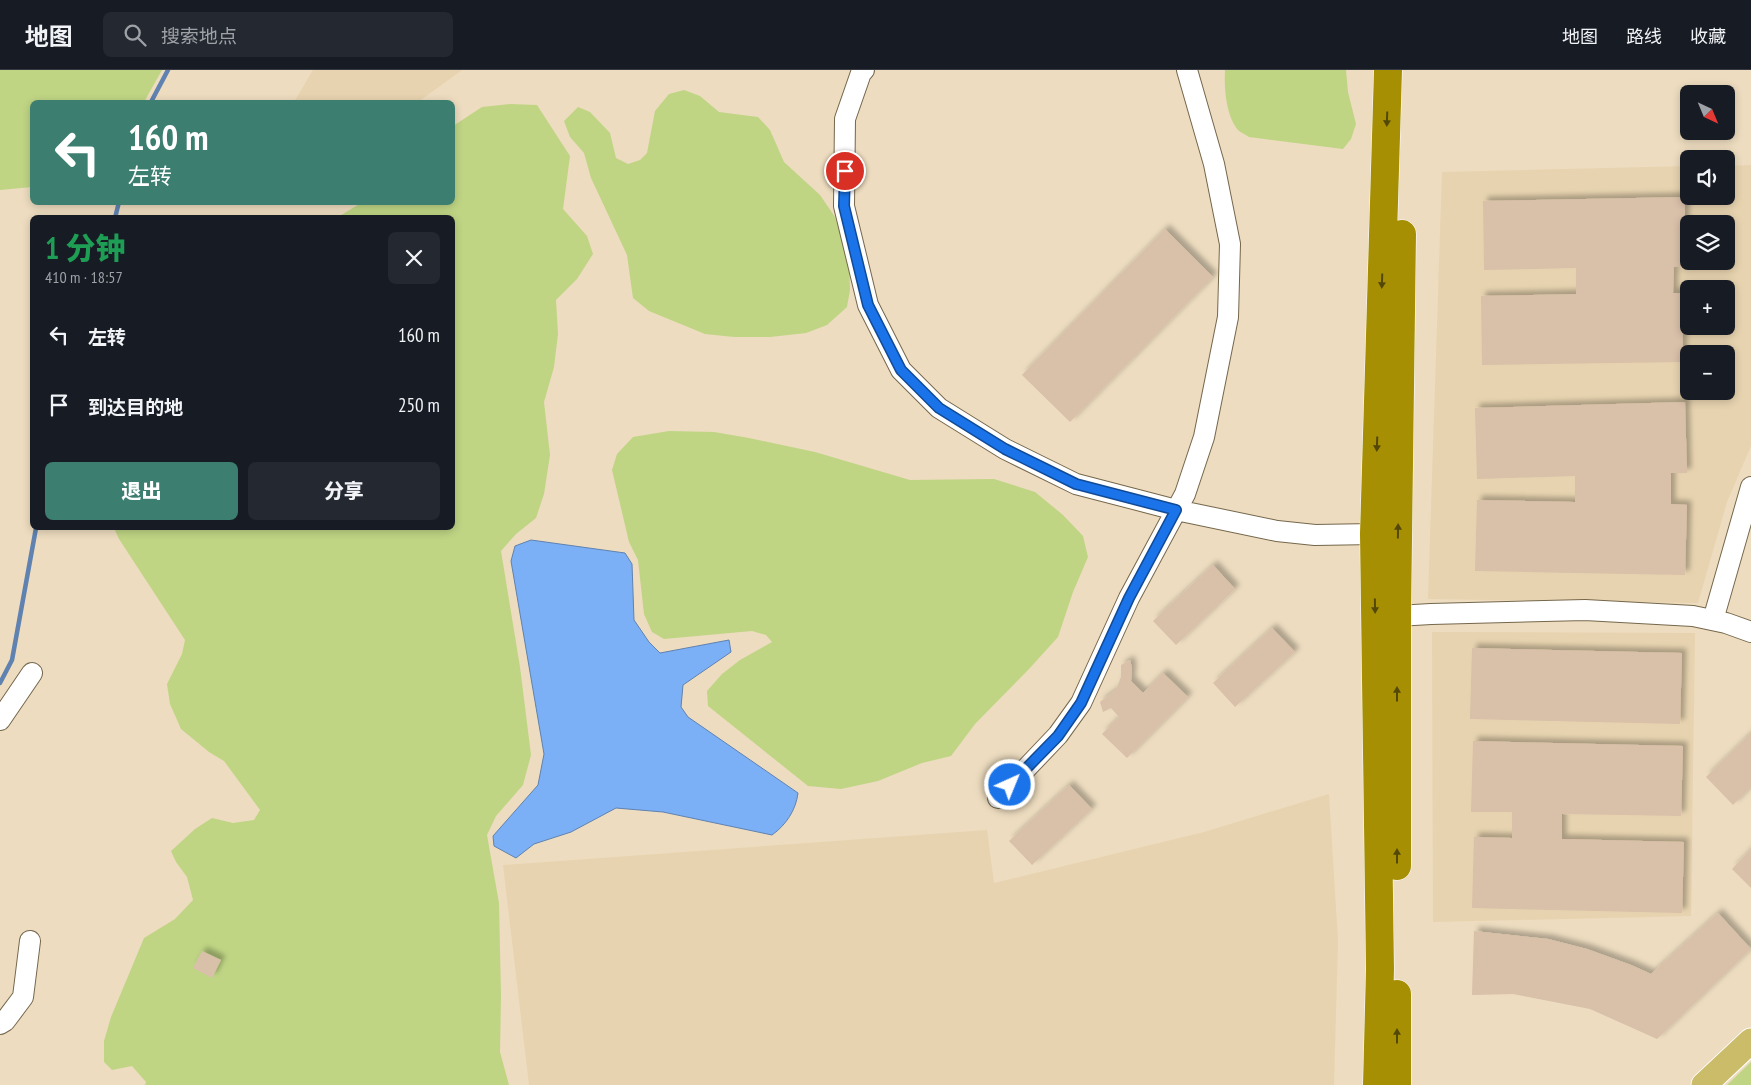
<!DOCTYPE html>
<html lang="zh">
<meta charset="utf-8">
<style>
:root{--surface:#171b24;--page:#242831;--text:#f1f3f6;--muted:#9ea1a6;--line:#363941;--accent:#3c7e6f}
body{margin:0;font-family:"PT Sans Narrow","Noto Sans SC",sans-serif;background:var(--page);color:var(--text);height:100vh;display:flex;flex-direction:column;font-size:19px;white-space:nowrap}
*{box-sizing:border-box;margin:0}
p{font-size:16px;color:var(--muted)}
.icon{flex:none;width:28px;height:28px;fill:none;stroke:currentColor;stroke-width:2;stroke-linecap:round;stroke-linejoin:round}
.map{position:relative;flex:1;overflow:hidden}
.sheet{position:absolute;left:30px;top:145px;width:425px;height:315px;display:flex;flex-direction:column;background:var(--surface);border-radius:8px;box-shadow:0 2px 8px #0003}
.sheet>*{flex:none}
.top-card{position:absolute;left:30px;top:30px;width:425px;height:105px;border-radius:8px;box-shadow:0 2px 8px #0003;background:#3c7e6f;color:#fff;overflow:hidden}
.needle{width:32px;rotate:136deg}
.fabs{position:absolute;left:1680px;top:15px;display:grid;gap:10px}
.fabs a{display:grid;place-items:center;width:55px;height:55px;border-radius:8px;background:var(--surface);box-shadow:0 2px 8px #0003;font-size:25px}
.pin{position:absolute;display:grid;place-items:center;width:42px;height:42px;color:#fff;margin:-21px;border:2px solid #fff;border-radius:50%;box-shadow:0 1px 5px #0007}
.me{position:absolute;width:55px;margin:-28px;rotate:44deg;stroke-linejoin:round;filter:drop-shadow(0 0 4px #0008)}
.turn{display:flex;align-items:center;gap:18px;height:105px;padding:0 15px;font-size:22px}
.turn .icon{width:65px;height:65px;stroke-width:2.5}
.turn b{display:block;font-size:35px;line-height:42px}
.round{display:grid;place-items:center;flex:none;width:52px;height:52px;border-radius:8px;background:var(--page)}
.head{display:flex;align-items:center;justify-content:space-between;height:85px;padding:0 15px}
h1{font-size:30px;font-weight:800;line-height:38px;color:#1e9e55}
.button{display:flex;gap:10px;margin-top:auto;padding:10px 15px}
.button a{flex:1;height:58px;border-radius:8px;background:var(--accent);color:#fff;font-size:20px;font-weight:800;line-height:58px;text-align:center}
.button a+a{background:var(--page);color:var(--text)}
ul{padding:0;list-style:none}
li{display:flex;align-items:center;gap:15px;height:70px;padding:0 15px}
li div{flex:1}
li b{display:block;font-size:19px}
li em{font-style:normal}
header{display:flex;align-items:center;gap:30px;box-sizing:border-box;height:70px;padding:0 25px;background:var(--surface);border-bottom:1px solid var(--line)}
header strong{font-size:24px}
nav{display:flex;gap:28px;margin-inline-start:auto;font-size:18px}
.search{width:350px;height:45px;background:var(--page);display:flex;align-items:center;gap:12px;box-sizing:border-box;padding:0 18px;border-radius:8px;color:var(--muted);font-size:19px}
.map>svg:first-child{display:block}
.built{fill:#e7d3af;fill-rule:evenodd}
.green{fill:#bfd584}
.water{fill:#7bb0f6;stroke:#5f82b0}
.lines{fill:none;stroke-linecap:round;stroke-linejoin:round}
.stream{stroke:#5f82b0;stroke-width:4.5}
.building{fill:#d9c0a9;filter:url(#shadow)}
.minor-casing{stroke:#75674c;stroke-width:22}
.major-casing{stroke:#fff;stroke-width:27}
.highway-casing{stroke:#fff;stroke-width:29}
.minor{stroke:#fff;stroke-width:20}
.major{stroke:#cabc68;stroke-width:25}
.highway{stroke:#a68f03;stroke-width:28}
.oneway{fill:#544809}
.route-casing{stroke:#114b97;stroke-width:12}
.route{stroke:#1a73e8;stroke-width:9}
</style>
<header>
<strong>地图</strong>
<div class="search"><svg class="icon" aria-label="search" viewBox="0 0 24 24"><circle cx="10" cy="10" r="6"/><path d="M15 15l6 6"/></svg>搜索地点</div>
<nav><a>地图</a><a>路线</a><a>收藏</a></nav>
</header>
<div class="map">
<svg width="1751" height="1015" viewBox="0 0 1751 1015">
<defs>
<filter id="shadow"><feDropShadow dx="4.5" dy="-4.5" stdDeviation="2.5" flood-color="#0004"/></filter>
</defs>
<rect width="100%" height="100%" fill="#eddcbf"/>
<path class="built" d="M 313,0 L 462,0 L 418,32 L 294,32 Z
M 1751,95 L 1751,376 L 1727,432 L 1698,533 L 1428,529 L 1442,102 L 1689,96 L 1689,126 L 1726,126 L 1726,96 ZM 1689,154 L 1726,154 L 1726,191 L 1689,191 ZM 1689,219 L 1726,219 L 1726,256 L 1689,256 ZM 1689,284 L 1726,284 L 1726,321 L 1689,321 Z
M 1432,562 L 1695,563 L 1691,846 L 1433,852 Z
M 1329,724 L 1338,871 L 1334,1015 L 529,1015 L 503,795 L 987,760 L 994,813 L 1204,762 Z"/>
<path class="green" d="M 0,0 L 162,0 L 144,32 L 32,32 L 32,117 L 0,120 Z
M 1225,0 L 1346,0 L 1348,22 L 1356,54 L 1351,69 L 1343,79 L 1249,67 C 1246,65 1242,63 1239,61 C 1226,47 1224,18 1225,0 Z
M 684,20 L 700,26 L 719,42 L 758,47 L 770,60 L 784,92 L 820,125 L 835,147 L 849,190 L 850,220 L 847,237 L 827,255 L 806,263 L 770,267 L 734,267 L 705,264 L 649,241 L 633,228 L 627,185 L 591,108 L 584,83 L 570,67 L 564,51 L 578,37 L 590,42 L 610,63 L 616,88 L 628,94 L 640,90 L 647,83 L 655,41 L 669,24 Z
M 510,34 L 537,35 L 570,86 L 563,139 L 587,166 L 593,184 L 577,209 L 556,230 L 558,264 L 554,297 L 544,332 L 550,385 L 544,424 L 536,448 L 516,464 L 501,481 L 520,597 L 531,685 L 523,715 L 496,746 L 487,765 L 499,833 L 501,926 L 500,982 L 509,1015 L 145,1015 L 146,1012 L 132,996 L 112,1000 L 104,992 L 104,971 L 111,947 L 144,868 L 175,849 L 193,830 L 187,807 L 176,792 L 171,781 L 195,759 L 212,748 L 233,753 L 254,750 L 260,740 L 224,691 L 209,682 L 181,659 L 170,634 L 167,614 L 182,584 L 185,570 L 119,469 L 114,458 L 452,458 L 452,148 L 338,147 L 361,133 L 452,132 L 453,56 L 482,37 Z
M 669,361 L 714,362 L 749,368 L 815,382 L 910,410 L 994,409 L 1035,422 L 1063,445 L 1083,466 L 1088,487 L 1073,522 L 1058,567 L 1029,599 L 975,654 L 951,686 L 922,693 L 878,711 L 841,719 L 808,716 L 708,636 L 707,621 L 722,604 L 740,590 L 772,572 L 766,565 L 752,561 L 664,569 L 652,562 L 644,544 L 638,490 L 629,472 L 612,400 L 617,384 L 633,367 Z
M 1751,992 L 1751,1015 L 1727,1015 Z"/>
<path class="water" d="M 531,470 L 625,483 L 632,494 L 634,550 L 649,572 L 660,583 L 729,570 L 731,582 L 683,615 L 681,637 L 688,647 L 798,723 C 796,740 786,755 772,765 L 663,742 L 616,738 L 571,762 L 534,774 L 516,788 L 494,776 L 493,766 L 538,715 L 544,684 L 511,491 L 515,476 Z"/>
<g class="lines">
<path class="stream" d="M 151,32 L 168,0
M 115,148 L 119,132
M 0,613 L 12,590 L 36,458"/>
</g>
<path class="building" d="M 1685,127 L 1685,196 L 1674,197 L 1673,223 L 1682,223 L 1683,292 L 1482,295 L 1481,226 L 1576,224 L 1576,198 L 1484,200 L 1483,131 Z
M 1165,159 L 1213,207 L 1070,352 L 1022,305 Z
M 1685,332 L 1687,403 L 1671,403 L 1671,434 L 1687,435 L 1685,505 L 1475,501 L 1477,430 L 1575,432 L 1575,406 L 1477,409 L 1475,338 Z
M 1213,495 L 1235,519 L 1176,575 L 1153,551 Z
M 1272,558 L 1295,582 L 1235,637 L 1213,613 Z
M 1472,578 L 1682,583 L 1680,654 L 1470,649 Z
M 1130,590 L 1132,598 L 1131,611 L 1143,623 L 1163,603 L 1188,627 L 1127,688 L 1102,664 L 1119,647 L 1111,638 L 1103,642 L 1100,632 L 1116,620 L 1121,607 L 1121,595 Z
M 1751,663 L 1751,717 L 1733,735 L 1706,707 Z
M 1473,671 L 1683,676 L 1681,746 L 1562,744 L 1562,769 L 1684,772 L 1682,843 L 1472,838 L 1474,767 L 1512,768 L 1512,742 L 1471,742 Z
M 1069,715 L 1092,739 L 1032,795 L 1009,771 Z
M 1751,779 L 1751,818 L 1732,799 Z
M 1718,843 L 1751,879 L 1657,969 L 1590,939 L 1513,924 L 1472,925 L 1474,861 L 1548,869 L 1587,879 L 1631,895 L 1651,904 Z
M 202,881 L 221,890 L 212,908 L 193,898 Z"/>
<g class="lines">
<g class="minor-casing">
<path id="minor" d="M 864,0 L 861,3 L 845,49 L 844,136 L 868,235 L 901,300 L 939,338 L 1005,379 L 1076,414 L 1176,440 L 1277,461 L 1315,465 L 1374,464
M 1397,546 L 1431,544 L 1585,540 L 1693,546 L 1726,553 L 1751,562
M 1713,550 L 1751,417
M 0,650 L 32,603
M 998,728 L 1058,665 L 1081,633 L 1129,528 L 1185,424 L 1204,367 L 1228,247 L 1230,174 L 1214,94 L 1187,0
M 0,954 L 5,951 L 23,927 L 30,871"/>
</g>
<g class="major-casing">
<path id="major" d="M 1704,1015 L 1751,971"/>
</g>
<g class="highway-casing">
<path id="highway" d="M 1397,796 L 1397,546 L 1402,164
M 1397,924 L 1397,1015
M 1377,1015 L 1380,899 L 1374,464 L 1388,0"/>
</g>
<use href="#minor" class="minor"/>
<use href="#major" class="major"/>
<use href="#highway" class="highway"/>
</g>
<defs><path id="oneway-solid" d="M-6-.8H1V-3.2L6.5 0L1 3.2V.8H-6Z" transform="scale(1.25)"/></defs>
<g class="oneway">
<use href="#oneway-solid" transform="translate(1387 49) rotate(92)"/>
<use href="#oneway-solid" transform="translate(1382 211) rotate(92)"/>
<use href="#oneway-solid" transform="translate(1377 374) rotate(92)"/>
<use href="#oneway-solid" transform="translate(1398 461) rotate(-89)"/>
<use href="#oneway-solid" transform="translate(1375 536) rotate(89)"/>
<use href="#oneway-solid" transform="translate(1397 624) rotate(-90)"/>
<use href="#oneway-solid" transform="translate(1397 786) rotate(-90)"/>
<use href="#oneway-solid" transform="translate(1397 966) rotate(-90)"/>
</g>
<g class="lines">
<g class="route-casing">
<path id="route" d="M 845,101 L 844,136 L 868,235 L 901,300 L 939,338 L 1005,379 L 1076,414 L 1176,440 L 1129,528 L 1081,633 L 1058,666 L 1010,715"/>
</g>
<use href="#route" class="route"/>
</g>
</svg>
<div class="fabs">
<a><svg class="needle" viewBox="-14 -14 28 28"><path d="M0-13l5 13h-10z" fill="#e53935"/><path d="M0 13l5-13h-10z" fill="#9ea1a6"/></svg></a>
<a><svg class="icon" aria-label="sound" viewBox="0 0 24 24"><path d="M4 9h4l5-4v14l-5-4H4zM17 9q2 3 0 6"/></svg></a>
<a><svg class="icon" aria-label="layers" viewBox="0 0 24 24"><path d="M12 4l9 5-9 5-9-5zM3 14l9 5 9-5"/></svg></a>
<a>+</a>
<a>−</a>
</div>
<div class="pin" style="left:845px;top:101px;background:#d93025"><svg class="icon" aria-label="arrive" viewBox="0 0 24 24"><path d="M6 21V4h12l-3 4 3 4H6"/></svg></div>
<svg class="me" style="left:1010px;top:715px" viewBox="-20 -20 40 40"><circle r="17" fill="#1a73e8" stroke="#fff" stroke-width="3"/><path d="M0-11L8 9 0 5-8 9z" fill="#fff"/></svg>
<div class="top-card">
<div class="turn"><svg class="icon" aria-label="left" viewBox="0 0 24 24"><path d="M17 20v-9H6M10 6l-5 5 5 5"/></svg><div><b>160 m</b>左转</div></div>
</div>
<section class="sheet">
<div class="head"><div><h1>1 分钟</h1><p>410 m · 18:57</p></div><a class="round"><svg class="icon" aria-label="close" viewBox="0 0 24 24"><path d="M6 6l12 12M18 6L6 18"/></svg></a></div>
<ul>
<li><svg class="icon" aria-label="left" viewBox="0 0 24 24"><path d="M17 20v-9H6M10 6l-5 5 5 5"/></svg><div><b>左转</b></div><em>160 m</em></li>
<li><svg class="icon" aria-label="arrive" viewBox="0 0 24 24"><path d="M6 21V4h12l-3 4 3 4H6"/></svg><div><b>到达目的地</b></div><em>250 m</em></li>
</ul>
<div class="button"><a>退出</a><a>分享</a></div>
</section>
</div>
